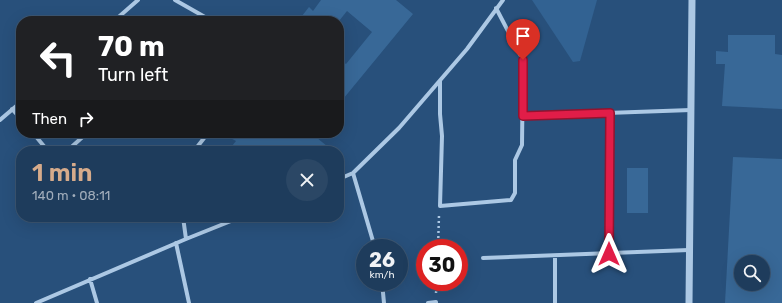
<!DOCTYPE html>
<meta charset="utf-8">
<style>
:root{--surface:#1e3c5c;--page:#2b4765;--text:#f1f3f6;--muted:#a1adbb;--line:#3c5672;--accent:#d6ab8b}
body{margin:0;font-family:Rubik,sans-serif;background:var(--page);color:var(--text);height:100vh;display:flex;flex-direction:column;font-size:15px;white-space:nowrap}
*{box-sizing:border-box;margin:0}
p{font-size:13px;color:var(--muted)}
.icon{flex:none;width:22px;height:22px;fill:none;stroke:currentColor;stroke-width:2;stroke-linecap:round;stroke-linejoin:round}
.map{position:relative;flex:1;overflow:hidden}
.details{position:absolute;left:16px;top:146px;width:328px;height:76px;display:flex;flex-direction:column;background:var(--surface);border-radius:16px;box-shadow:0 4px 16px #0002,0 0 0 1px var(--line)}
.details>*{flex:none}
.top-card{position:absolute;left:16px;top:16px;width:328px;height:122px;border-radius:16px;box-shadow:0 4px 16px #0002,0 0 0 1px var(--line);background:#202124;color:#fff;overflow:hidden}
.tools{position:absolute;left:734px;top:255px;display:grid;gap:8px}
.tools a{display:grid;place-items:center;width:36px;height:36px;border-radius:50%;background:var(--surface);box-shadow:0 4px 16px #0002,0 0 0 1px var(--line);font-size:20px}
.speed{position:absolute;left:356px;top:239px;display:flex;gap:8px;font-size:20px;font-weight:700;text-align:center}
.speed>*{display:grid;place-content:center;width:52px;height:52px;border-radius:50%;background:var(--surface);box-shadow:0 4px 16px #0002,0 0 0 1px var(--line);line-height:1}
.speed small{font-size:10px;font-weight:400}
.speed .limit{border:6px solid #d22;background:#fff;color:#111}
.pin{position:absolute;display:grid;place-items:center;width:34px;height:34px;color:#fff;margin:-41px -17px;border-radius:50% 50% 50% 0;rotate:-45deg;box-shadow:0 0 4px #0007}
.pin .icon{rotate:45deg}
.me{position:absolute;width:44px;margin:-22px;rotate:0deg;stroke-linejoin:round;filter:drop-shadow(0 0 3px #0008)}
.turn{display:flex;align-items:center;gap:14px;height:84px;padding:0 16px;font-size:18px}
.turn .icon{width:52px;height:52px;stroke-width:2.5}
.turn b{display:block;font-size:28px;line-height:34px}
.then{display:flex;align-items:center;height:38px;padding:0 16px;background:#0003;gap:8px;font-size:15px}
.round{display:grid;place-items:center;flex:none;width:42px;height:42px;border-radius:21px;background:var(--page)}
.head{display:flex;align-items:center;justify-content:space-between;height:68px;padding:0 16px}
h1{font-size:24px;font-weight:600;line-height:30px;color:var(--accent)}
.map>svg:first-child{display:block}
.green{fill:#326292}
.building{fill:#386897;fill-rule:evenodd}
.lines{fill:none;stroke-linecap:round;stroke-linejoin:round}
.path{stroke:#acc8e4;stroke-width:2.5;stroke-dasharray:2 3;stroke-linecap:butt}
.minor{stroke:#acc8e4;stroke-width:4}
.tertiary{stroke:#acc8e4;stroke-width:7}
.route-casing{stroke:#92132f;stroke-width:10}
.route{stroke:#e11d48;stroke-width:7}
</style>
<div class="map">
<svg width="782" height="303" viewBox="0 0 782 303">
<rect width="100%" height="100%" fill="#28507b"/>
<path class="green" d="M 532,0 L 597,0 L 580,61 L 573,62 Z"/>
<path class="building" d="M 321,0 L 396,0 L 413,14 L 339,104 L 339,59 L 346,64 L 372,32 L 347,11 L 339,21 L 298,21 L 309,7 L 313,11 Z
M 728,35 L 775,35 L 775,54 L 782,55 L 782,109 L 722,106 L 725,64 L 716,64 L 716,51 L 728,52 Z
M 221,133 L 311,133 L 333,151 L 228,151 L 236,141 Z
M 733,157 L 782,159 L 782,303 L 725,303 ZM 741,262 L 763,262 L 763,284 L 741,284 Z
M 627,168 L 648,168 L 648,213 L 627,213 Z"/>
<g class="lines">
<path class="path" d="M 438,248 L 439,215
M 436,293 L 437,282"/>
<path class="minor" d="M 175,0 L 212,21
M 114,21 L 138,0
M 440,81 L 440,114 L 442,136 L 440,206 L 511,200 L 515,193 L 515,160 L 522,145 L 523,60 L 496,8
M 12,109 L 21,119
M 523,116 L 691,110
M 0,120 L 21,102
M 33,133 L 48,151
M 67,151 L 87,133
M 194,151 L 208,133
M 353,173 L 375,248
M 339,179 L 353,173 L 399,128 L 467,49 L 503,0
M 183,217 L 186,239
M 176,243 L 189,303
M 609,254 L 610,113
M 483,258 L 689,250
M 90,279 L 97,303
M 382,282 L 384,303
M 36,303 L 186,239 L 241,217
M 428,303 L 436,302 L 436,303
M 555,303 L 555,256"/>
<path class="tertiary" d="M 689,303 L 692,0"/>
</g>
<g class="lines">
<g class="route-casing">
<path id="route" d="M 523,60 L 523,116 L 610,113 L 609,254"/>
</g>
<use href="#route" class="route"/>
</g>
</svg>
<div class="tools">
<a><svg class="icon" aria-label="search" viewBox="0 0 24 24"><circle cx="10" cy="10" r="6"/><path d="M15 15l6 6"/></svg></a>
</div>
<div class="speed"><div>26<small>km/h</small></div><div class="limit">30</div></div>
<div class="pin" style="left:523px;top:60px;background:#d93025"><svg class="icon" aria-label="arrive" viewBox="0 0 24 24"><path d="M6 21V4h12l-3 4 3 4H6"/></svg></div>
<svg class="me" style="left:609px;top:254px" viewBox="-20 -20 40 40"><path d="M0-17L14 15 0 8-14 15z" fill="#e11d48" stroke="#fff" stroke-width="4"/></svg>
<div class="top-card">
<div class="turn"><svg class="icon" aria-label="left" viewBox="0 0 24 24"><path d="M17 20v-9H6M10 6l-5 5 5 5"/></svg><div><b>70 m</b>Turn left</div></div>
<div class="then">Then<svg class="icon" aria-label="right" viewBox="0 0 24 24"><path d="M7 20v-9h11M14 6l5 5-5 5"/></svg></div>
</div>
<section class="details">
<div class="head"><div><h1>1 min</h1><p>140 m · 08:11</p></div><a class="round"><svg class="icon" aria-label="close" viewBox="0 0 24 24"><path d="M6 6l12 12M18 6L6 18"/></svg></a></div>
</section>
</div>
